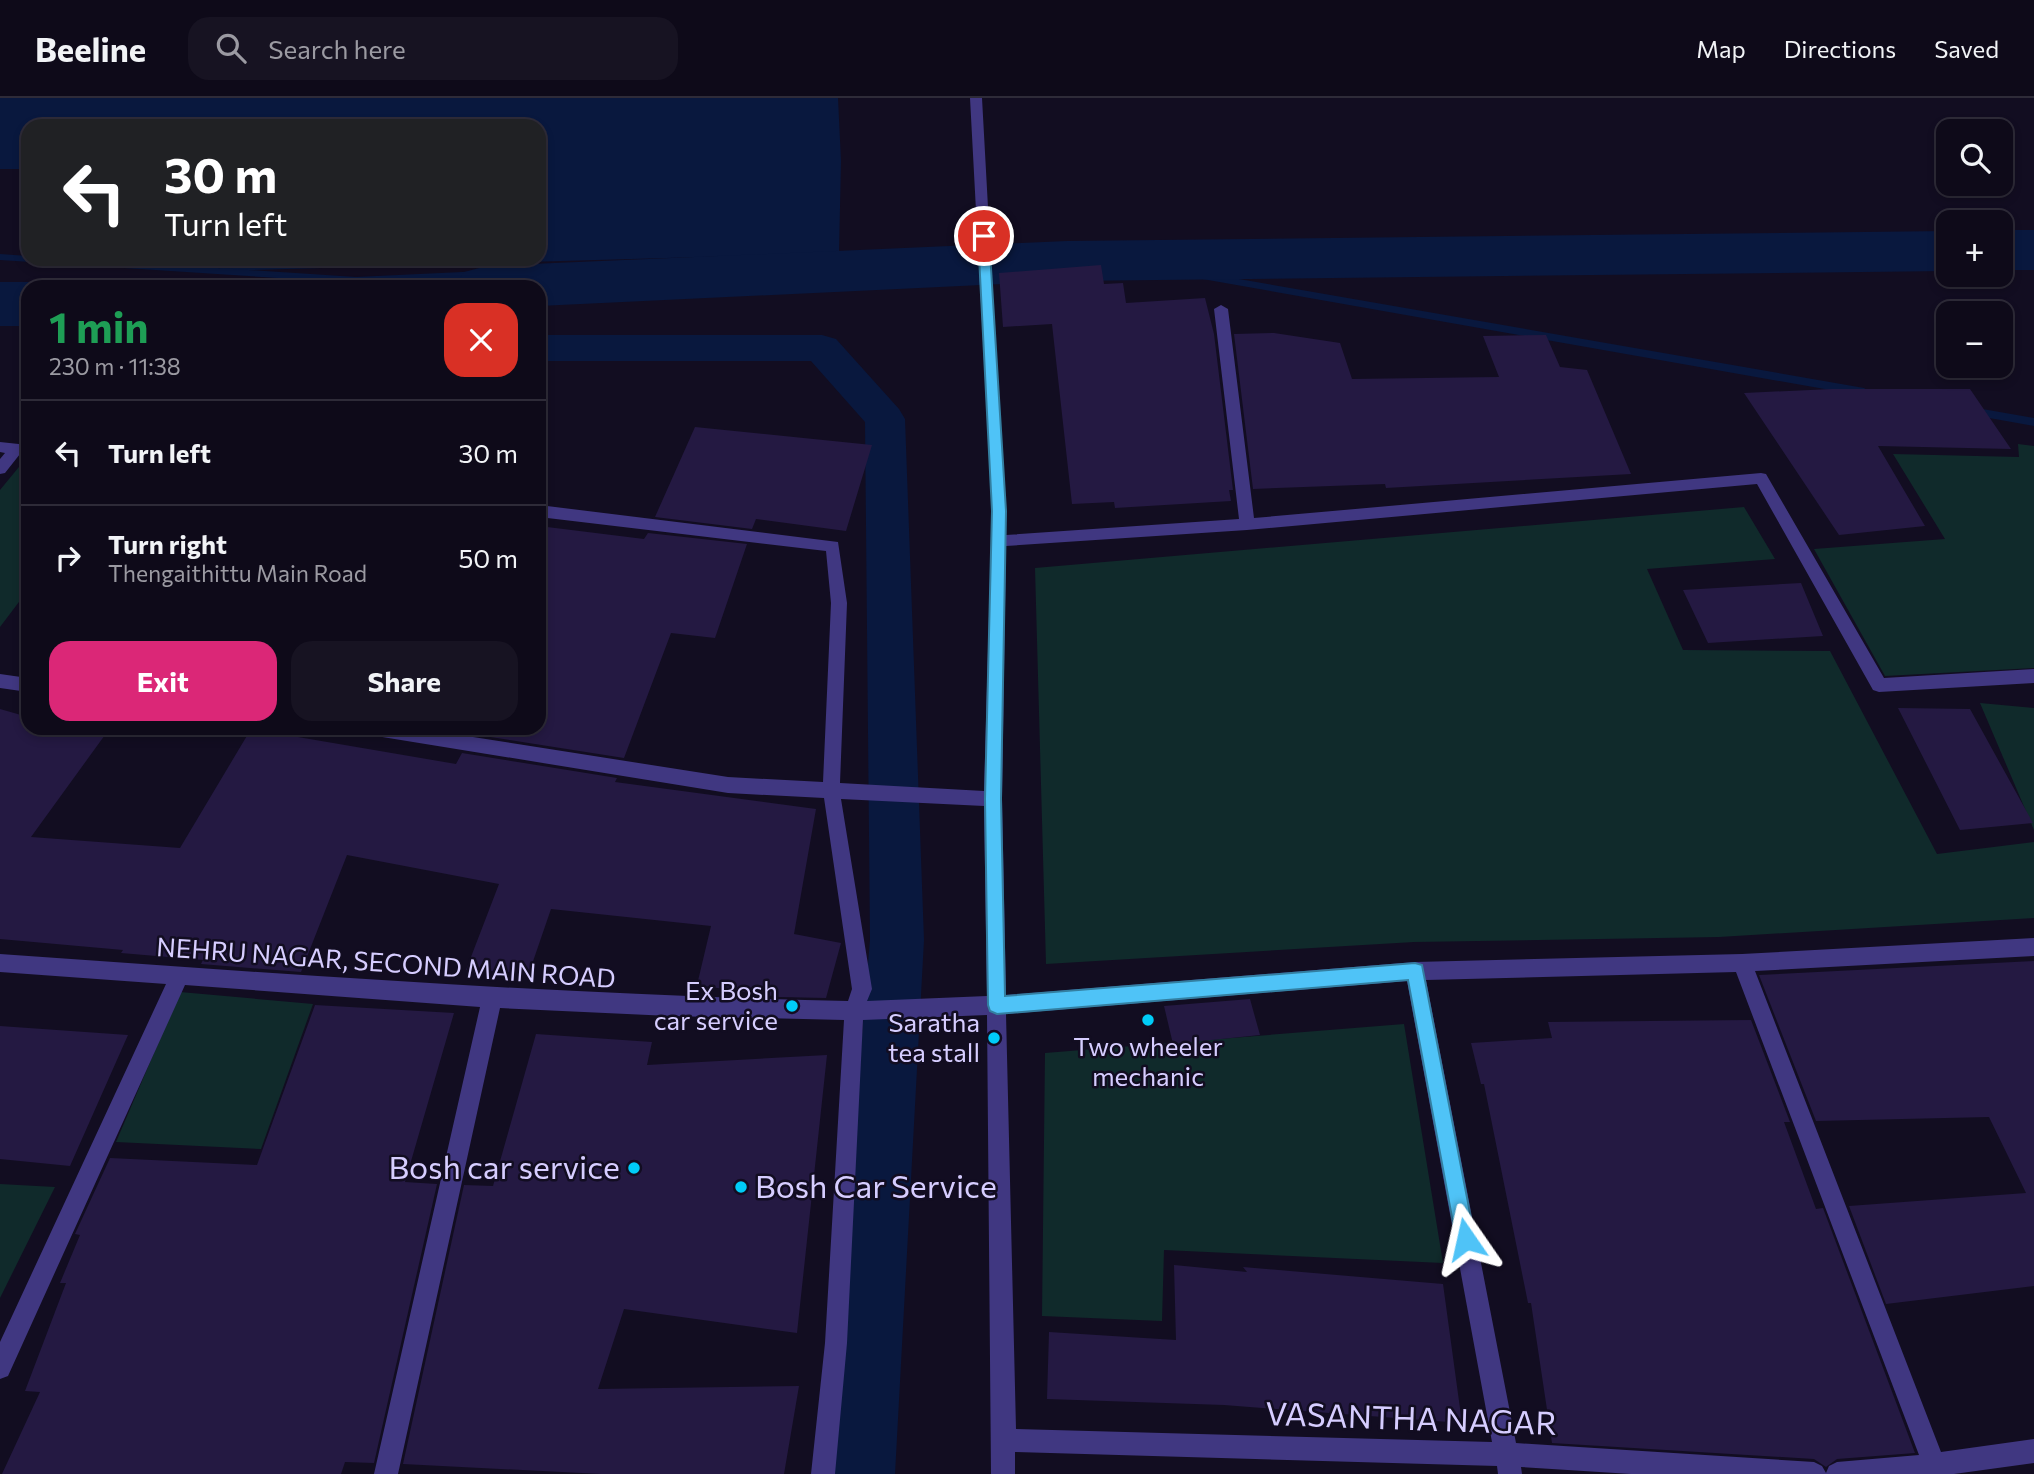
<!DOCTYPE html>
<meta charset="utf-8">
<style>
:root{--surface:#0e0a19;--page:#171322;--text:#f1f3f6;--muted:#9b9aa2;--line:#2e2b38;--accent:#db2777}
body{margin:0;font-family:Commissioner,sans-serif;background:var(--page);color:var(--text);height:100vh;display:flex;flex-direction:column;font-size:26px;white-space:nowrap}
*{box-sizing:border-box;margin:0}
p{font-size:23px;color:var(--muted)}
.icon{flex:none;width:38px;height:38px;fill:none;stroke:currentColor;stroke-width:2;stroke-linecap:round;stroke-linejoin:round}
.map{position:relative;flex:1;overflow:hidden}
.details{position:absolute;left:21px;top:182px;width:525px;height:455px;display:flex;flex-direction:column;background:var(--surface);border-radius:21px;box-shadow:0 4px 10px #0003,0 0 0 2px var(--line)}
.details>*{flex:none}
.hud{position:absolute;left:21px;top:21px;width:525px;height:147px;border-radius:21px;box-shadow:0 4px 10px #0003,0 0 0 2px var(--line);background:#202124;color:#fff;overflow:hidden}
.fabs{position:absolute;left:1936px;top:21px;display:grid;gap:14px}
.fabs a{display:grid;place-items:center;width:77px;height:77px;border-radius:14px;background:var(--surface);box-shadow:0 4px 10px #0003,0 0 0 2px var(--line);font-size:35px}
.pin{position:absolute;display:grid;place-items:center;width:60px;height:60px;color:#fff;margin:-30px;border:4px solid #fff;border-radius:50%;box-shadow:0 2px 7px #0007}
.me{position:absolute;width:77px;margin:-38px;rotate:349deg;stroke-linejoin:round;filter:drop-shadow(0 0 5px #0008)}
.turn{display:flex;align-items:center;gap:24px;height:147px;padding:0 28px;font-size:32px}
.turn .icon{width:91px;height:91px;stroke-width:2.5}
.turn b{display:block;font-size:49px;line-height:60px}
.round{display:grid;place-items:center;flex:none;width:74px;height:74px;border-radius:21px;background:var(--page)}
.summary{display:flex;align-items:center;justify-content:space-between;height:119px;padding:0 28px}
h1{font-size:42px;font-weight:700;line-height:52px;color:#1e9e55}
.primary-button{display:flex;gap:14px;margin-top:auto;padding:14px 28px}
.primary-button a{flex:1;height:80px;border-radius:21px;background:var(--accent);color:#fff;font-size:28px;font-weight:700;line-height:80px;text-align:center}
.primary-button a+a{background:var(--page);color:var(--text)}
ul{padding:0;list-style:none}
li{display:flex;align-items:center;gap:21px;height:105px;padding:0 28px;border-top:2px solid var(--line)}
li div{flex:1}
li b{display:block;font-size:26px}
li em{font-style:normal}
header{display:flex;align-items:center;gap:42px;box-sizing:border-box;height:98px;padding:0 35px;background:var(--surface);border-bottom:2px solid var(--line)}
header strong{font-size:33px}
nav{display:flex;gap:38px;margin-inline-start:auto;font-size:24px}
.search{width:490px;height:63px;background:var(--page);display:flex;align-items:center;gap:18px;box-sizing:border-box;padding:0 24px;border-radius:21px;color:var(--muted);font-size:26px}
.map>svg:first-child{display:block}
.green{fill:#102a2b}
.water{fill:#09183e}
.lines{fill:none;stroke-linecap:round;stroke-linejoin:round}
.stream{fill:#09183e;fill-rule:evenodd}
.canal{fill:#09183e;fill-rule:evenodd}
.river{fill:#09183e;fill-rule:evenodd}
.building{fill:#241942}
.minor{fill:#403781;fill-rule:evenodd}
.route{fill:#4fc3f7;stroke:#337fa1;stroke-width:2}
.poi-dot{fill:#00ccf8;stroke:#120d21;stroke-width:2.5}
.labels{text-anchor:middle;stroke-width:5;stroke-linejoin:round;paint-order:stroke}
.street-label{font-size:26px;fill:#d6cdff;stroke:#120d21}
.poi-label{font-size:26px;fill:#d6cdff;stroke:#120d21;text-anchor:end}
.near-poi-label{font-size:32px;fill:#d6cdff;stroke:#120d21;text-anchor:end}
.near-street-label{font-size:32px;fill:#d6cdff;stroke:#120d21}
</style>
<header>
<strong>Beeline</strong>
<div class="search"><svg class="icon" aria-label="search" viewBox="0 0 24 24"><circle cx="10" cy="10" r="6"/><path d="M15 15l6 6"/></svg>Search here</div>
<nav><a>Map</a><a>Directions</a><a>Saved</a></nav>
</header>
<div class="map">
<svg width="2034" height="1376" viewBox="0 0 2034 1376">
<rect width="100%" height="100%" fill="#120d21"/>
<path class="green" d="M 2018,346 L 2034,348 L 2034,570 L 1885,578 L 1814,451 L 1945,441 L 1893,356 L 2019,359 Z
M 23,364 L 28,364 L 28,492 L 0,529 L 0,392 Z
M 1744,409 L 1775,461 L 1647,471 L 1683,552 L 1830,553 L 1937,756 L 2034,744 L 2034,820 L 1719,839 L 1414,844 L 1046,866 L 1035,470 Z
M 1980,605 L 2034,610 L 2034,732 Z
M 180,894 L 313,906 L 261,1051 L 116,1044 Z
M 1404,926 L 1443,1165 L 1164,1152 L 1162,1223 L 1042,1218 L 1045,955 Z
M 0,1086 L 55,1089 L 0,1200 Z"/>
<path class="water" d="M 0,0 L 838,0 L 841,63 L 839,155 L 219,173 L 224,161 L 539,161 L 539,28 L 28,28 L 28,71 L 0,71 Z"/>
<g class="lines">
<path class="stream" d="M 1055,149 L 1864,290 L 1870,294 L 1864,298 L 1055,155 L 864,161 L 356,185 L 0,162 L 0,156 L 28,158 L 28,161 L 80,161 L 356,179 L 864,155 Z
M 1971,309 L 2034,320 L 2034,328 L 1967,316 L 1965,313 Z"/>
<path class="canal" d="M 539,237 L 822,237 L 836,241 L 899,311 L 905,321 L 924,842 L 895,1376 L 825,1376 L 870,842 L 865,324 L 811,263 L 539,263 Z"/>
<path class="river" d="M 2000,132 L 2034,132 L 2034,172 L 2000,172 Z
M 1948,133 L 1948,173 L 1067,183 L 539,208 L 539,189 L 454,189 L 464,174 L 487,168 L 1067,143 Z
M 0,184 L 28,184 L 45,189 L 28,189 L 28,228 L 0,228 Z"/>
</g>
<path class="building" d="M 1101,167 L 1104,186 L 1123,185 L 1126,205 L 1205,200 L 1214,236 L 1233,392 L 1229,392 L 1231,403 L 1115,410 L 1114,404 L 1072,406 L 1052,226 L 1003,229 L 999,175 Z
M 1274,235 L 1340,245 L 1352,281 L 1499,279 L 1483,238 L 1546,237 L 1560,269 L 1587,272 L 1631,376 L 1386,390 L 1385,386 L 1253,391 L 1234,236 Z
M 1832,291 L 1970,291 L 2011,351 L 1878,348 L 1925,428 L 1839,437 L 1744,295 Z
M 695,329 L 872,347 L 846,433 L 756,421 L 752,431 L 655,419 Z
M 539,428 L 644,441 L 648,435 L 747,446 L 715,540 L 671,535 L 624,660 L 471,636 L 474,630 L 539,630 Z
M 1801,485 L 1823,538 L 1708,545 L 1683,492 Z
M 1898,610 L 1970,611 L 2033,725 L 1960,732 Z
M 0,611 L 28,619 L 28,630 L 110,630 L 31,739 L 180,750 L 251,631 L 456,666 L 462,655 L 617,680 L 615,684 L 816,711 L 794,836 L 841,845 L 826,900 L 780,899 L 697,887 L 711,828 L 551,811 L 529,875 L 466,872 L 499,786 L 347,757 L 301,874 L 201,866 L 203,862 L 121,855 L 123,852 L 0,841 Z
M 2034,863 L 2034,1188 L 1886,1206 L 1849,1108 L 2026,1095 L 1989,1019 L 1816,1023 L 1759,877 Z
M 1250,901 L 1260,937 L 1173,946 L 1164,908 Z
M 315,907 L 454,915 L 405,1084 L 437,1086 L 374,1365 L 345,1364 L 341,1376 L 2,1376 L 40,1294 L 25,1293 L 66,1185 L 60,1185 L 80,1137 L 75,1136 L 110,1060 L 257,1067 Z
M 1751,922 L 1790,1024 L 1784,1024 L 1816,1111 L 1823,1110 L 1915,1355 L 1837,1361 L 1826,1369 L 1814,1361 L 1552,1345 L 1531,1205 L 1528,1205 L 1484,986 L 1481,986 L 1471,945 L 1552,940 L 1548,924 Z
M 0,928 L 128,937 L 70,1068 L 0,1061 Z
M 536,936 L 652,944 L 647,967 L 827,957 L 797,1235 L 624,1211 L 598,1291 L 799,1288 L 784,1376 L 601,1376 L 403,1366 L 464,1087 L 493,1088 Z
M 1174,1167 L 1247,1174 L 1243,1169 L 1443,1186 L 1462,1325 L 1224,1307 L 1047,1301 L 1049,1234 L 1176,1242 Z"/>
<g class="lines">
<path class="minor" d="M 970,0 L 982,0 L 1006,437 L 1239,421 L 1214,211 L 1221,207 L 1228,211 L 1254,420 L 1761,375 L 1766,376 L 1884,580 L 2034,571 L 2034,585 L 1879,594 L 1873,592 L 1757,386 L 1247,432 L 1006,448 L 1002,701 L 1006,897 L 1415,864 L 1742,856 L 2034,840 L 2034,858 L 1755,873 L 1941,1354 L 2034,1341 L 2034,1365 L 1954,1376 L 1631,1376 L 1521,1369 L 1522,1376 L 1498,1376 L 1497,1368 L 1015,1354 L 1015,1376 L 991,1376 L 987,917 L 863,922 L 847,1245 L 835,1376 L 811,1376 L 825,1245 L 844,922 L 670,918 L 500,910 L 398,1376 L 374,1376 L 480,909 L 185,887 L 8,1278 L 0,1281 L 0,1244 L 166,886 L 0,874 L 0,856 C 283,876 564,897 848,903 L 852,891 L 824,700 L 728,695 L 370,637 L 364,635 L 362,630 L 415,630 L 728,679 L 823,684 L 831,505 L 826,453 L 539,419 L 539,407 L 838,444 L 847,505 L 840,685 L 984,693 L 992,413 ZM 841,701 L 984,708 L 987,898 L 867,903 L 872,891 ZM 1736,874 L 1919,1357 L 1837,1364 L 1829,1368 L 1826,1375 L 1822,1368 L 1814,1364 L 1516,1345 L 1426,882 ZM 1407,883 L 1492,1344 L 1016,1331 L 1006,916 Z
M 0,344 L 28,347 L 28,357 L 20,356 L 5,375 L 0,376 L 0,361 L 5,355 L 0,354 Z
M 0,576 L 28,580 L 28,594 L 0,590 Z"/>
</g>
<path class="route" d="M 984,134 L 989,138 L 1006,413 L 1001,701 L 1005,898 L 1415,865 L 1422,867 L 1475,1141 L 1473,1148 L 1466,1151 L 1459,1148 L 1456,1141 L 1408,882 L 997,916 L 990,913 L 988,907 L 985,701 L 992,413 L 978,138 Z"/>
<g class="poi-dot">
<circle cx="792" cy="908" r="7"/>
<circle cx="1148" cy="922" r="7"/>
<circle cx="994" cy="940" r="7"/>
<circle cx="634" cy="1070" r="7"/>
<circle cx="741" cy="1089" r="7"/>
</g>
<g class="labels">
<g class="street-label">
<text transform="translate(386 865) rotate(4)" y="9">NEHRU NAGAR, SECOND MAIN ROAD</text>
</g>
<g class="poi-label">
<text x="778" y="902">Ex Bosh<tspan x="778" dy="30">car service</tspan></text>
<text x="980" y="934">Saratha<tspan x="980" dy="30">tea stall</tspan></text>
<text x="1148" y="958" text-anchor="middle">Two wheeler<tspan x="1148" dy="30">mechanic</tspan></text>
</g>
<g class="near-poi-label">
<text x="620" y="1081">Bosh car service</text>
<text x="755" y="1100" text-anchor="start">Bosh Car Service</text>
</g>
<g class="near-street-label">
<text transform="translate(1411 1321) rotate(2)" y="11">VASANTHA NAGAR</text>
</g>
</g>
</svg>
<div class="fabs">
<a><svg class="icon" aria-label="search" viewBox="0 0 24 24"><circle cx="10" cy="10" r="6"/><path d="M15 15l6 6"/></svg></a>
<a>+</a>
<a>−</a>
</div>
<div class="pin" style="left:984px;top:138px;background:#d93025"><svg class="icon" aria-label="arrive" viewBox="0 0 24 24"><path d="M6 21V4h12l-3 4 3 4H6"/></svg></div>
<svg class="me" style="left:1466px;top:1141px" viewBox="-20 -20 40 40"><path d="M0-17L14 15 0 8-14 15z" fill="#4fc3f7" stroke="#fff" stroke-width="4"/></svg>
<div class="hud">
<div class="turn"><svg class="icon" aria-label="left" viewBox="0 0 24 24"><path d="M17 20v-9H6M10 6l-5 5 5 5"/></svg><div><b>30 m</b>Turn left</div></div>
</div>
<section class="details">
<div class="summary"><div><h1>1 min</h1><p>230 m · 11:38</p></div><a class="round" style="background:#d93025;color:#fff"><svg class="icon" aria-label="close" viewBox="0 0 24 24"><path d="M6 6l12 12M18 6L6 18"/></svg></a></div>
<ul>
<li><svg class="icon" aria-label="left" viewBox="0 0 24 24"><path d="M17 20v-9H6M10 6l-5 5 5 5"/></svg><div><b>Turn left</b></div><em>30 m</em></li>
<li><svg class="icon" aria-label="right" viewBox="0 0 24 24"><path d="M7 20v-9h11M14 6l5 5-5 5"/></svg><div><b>Turn right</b><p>Thengaithittu Main Road</p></div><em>50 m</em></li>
</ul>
<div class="primary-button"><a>Exit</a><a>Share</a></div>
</section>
</div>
